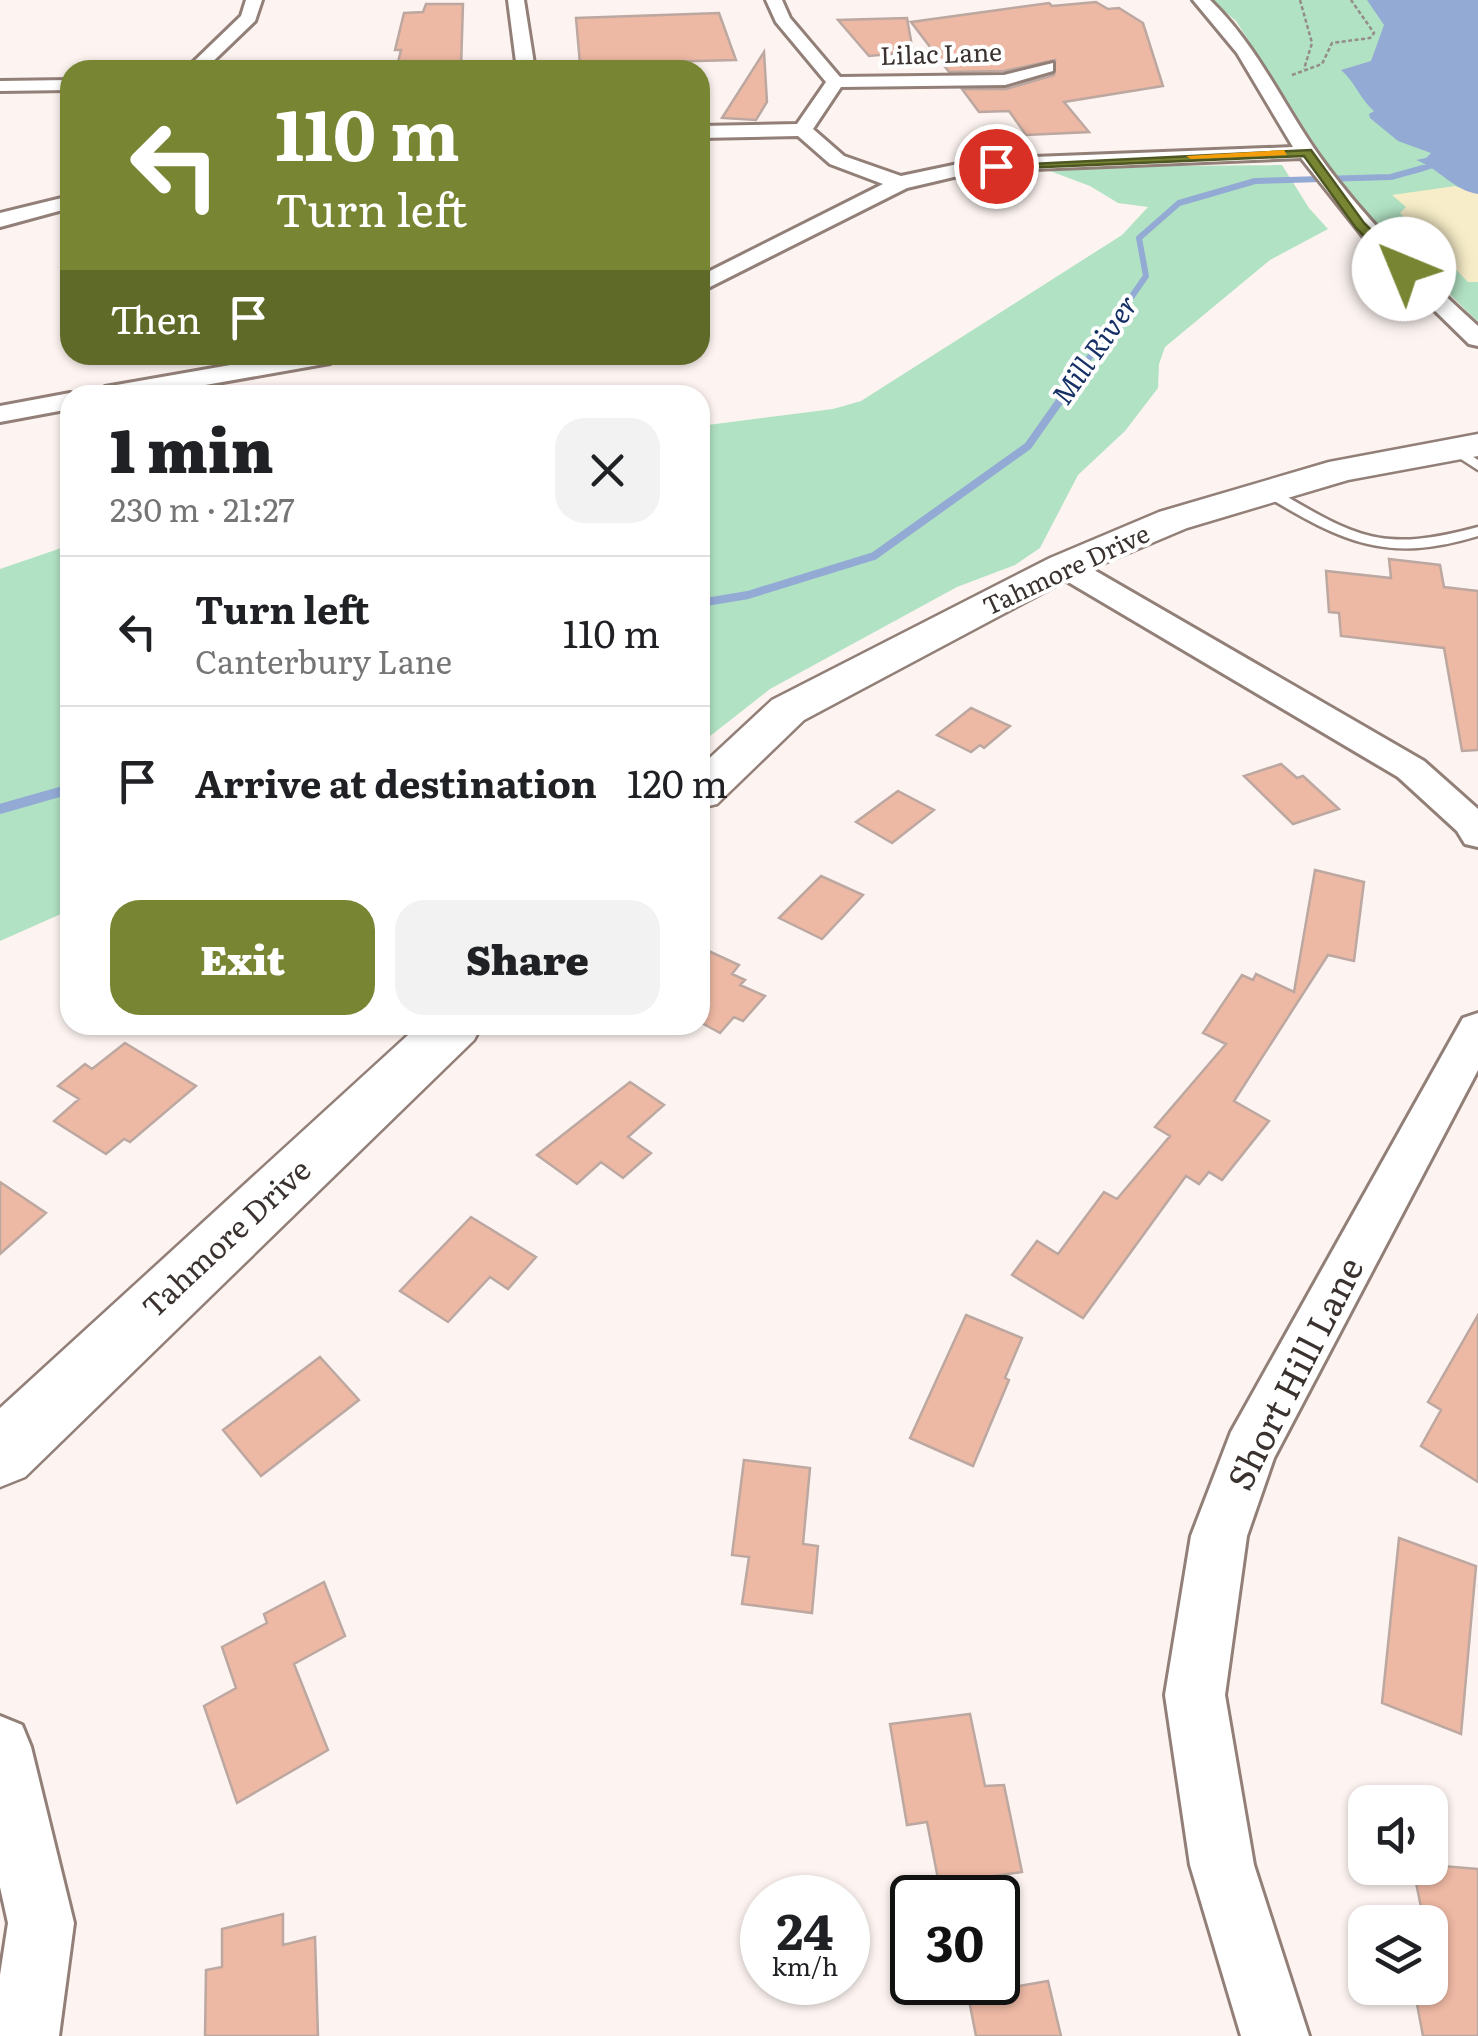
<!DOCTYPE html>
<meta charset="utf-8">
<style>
:root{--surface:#fff;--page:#f2f2f2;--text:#202124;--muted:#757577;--line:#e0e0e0;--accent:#788533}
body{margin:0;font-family:Literata,serif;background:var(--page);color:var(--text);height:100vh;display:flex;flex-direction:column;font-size:38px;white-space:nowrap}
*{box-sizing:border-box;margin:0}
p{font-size:32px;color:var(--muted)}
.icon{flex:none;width:55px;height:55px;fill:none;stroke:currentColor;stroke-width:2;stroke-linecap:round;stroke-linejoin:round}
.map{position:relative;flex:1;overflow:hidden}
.details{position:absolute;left:60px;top:385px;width:650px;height:650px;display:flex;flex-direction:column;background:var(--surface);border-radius:30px;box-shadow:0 2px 8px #0004}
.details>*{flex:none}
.hud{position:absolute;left:60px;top:60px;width:650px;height:305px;border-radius:30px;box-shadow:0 2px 8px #0004;background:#788533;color:#fff;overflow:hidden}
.controls{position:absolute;left:1348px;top:1785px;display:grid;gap:20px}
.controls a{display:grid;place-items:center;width:100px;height:100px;border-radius:20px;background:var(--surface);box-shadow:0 2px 8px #0004;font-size:50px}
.speed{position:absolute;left:740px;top:1875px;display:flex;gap:20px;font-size:50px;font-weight:700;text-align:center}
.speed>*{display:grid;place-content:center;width:130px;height:130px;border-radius:50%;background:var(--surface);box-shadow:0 2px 8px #0004;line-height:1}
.speed small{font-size:25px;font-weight:400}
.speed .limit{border:5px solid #111;border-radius:15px;background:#fff;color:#111}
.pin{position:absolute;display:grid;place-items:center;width:85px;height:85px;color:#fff;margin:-42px;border:5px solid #fff;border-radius:50%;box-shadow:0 2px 10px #0007}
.me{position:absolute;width:110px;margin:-55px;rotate:315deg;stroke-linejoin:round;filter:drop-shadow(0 0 8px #0008)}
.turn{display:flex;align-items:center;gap:35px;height:210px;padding:0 50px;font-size:45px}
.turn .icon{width:130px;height:130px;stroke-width:2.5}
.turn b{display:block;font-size:70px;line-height:85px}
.then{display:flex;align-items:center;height:95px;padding:0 50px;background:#0003;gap:20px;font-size:38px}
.round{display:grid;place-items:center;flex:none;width:105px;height:105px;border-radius:30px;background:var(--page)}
.summary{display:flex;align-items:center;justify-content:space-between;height:170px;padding:0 50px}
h1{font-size:60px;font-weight:800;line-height:75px}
.cta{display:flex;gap:20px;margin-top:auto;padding:20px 50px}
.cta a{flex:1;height:115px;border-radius:30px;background:var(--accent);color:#fff;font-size:40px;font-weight:800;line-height:115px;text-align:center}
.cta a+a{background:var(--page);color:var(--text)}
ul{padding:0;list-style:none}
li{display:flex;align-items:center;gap:30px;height:150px;padding:0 50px;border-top:2px solid var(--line)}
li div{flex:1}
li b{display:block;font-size:38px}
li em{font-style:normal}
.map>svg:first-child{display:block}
.green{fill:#b1e2c3}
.sand{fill:#f7edc8}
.water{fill:#93aad5}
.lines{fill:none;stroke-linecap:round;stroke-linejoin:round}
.stream-far3{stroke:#93aad5;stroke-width:5}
.stream-far2{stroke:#93aad5;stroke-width:6}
.stream-far1{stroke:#93aad5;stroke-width:8}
.stream{stroke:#93aad5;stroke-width:10}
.building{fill:#edb8a4;stroke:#bca8a1;stroke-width:2.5}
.lane-casing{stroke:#927f78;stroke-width:5}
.street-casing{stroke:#927f78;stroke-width:6}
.secondary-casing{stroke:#927f78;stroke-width:5}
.path{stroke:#948c89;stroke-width:2.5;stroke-dasharray:4 2.5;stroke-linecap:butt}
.lane{fill:#fff;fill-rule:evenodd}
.street{fill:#fff;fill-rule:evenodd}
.secondary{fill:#fff;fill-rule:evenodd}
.route{fill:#788533;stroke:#4e5621;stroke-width:2.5}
.slow{fill:#f59e0b}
.labels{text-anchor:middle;stroke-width:8;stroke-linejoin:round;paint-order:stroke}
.far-street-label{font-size:25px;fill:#3a322f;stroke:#fff}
.far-water-label{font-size:28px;font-style:italic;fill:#173166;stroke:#fff}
.street-label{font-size:30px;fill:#3a322f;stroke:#fff}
.near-street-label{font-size:35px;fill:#3a322f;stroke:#fff}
</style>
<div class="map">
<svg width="1478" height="2036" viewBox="0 0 1478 2036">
<rect width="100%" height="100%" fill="#fdf4f1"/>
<path class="green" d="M 1211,0 L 1478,0 L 1478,322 L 1346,193 L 1236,21 Z
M 1282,165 L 1309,208 L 1328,229 L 1270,260 L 1165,347 L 1159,364 L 1158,388 L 1125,431 L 1078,475 L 1040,548 L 1015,565 L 957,587 L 770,689 L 700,744 L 700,426 L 833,409 L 861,401 L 1122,235 L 1148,207 L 1118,203 L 1090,186 L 1050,171 L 1088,167 Z
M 70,545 L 70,910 L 0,941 L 0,569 Z"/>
<path class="sand" d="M 1455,186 L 1478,194 L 1478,282 L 1468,282 L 1400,213 L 1406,207 L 1392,195 Z"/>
<path class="water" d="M 1367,0 L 1478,0 L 1478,194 C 1453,190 1440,169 1416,160 L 1426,158 L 1431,153 L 1398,141 L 1370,118 L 1369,114 L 1374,111 C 1360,99 1355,82 1341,70 L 1371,61 L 1384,25 Z"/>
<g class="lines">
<path class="stream-far3" d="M 1414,171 L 1431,166"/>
<path class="stream-far2" d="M 1069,387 L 1146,276 L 1139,238 L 1179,203 L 1255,181 L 1391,177 L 1423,168"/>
<path class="stream-far1" d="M 700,603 L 748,595 L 874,556 L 1028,446 L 1071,385"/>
<path class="stream" d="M 0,809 L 70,789"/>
</g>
<path class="building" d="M 1096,2 L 1108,9 L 1119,8 L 1143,23 L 1163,86 L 1064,102 L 1089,132 L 1026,135 L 1009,111 L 979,112 L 962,89 L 1006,89 L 1054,75 L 1055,60 L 1004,71 L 949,72 L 911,22 L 1049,3 L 1052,6 Z
M 426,4 L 463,4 L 461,68 L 396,70 L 401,50 L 395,50 L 404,13 L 423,12 Z
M 719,13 L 736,60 L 580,64 L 576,18 Z
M 907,18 L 913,52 L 869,56 L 838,20 Z
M 764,52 L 767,102 L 756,120 L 722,118 Z
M 1389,559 L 1440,565 L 1444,587 L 1478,591 L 1478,750 L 1462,751 L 1444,648 L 1341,636 L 1339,613 L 1329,612 L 1326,571 L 1391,578 Z
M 971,708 L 1010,726 L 984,748 L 980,745 L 971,752 L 937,735 Z
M 1281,764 L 1297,778 L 1303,776 L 1339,809 L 1293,824 L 1244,776 Z
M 898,791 L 934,810 L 892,843 L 856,822 Z
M 1315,870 L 1364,882 L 1354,961 L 1328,955 L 1234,1101 L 1269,1121 L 1222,1180 L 1209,1172 L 1199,1184 L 1186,1176 L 1083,1318 L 1012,1275 L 1037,1241 L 1058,1254 L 1104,1192 L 1117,1199 L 1170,1136 L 1155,1127 L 1226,1044 L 1203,1033 L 1242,975 L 1253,980 L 1256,974 L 1294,992 Z
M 821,876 L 863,895 L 822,939 L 779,918 Z
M 700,947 L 739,965 L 732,974 L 745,980 L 740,985 L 765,996 L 743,1021 L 734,1017 L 720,1033 L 700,1022 Z
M 125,1043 L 196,1086 L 130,1142 L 124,1139 L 106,1154 L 54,1121 L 79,1099 L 58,1086 L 85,1064 L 92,1069 Z
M 630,1082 L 664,1105 L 628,1137 L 651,1153 L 623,1178 L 601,1162 L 577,1184 L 537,1155 Z
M 0,1182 L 46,1213 L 0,1254 Z
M 471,1217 L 536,1257 L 508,1289 L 490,1277 L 448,1322 L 400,1291 Z
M 966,1315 L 1022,1338 L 1005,1378 L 1009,1380 L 973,1466 L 910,1438 Z
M 1478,1315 L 1478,1482 L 1421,1446 L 1441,1410 L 1428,1402 Z
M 320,1357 L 359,1400 L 261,1476 L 223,1430 Z
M 744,1460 L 810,1468 L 803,1544 L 818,1546 L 812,1613 L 742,1604 L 749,1557 L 732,1555 Z
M 1399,1538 L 1476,1566 L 1461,1734 L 1382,1703 Z
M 324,1582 L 345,1636 L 294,1664 L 328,1750 L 237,1803 L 204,1706 L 236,1688 L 222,1647 L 267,1623 L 264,1614 Z
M 970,1714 L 985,1786 L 1004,1785 L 1022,1872 L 939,1884 L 927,1822 L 907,1825 L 890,1724 Z
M 1430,1865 L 1478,1869 L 1478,2036 L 1423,2036 L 1414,1988 L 1430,1988 L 1430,1922 L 1424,1922 L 1413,1868 Z
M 283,1914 L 283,1945 L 315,1937 L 318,2036 L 205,2036 L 206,1970 L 222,1967 L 222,1929 Z
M 1048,1981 L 1061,2036 L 976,2036 L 968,1995 Z"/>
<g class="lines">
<g class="lane-casing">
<path id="lane" d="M 1455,445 L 1478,460 L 1478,470 L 1450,452 L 1448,449 Z
M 1264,489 L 1274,489 C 1357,538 1382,553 1478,527 L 1478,536 C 1386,564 1343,542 1264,495 Z"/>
</g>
<g class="street-casing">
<path id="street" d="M 246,0 L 262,0 L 255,21 L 204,70 L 185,70 L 241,16 Z
M 508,0 L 524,0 L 535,70 L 517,70 Z
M 766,0 L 782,0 L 790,18 L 840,77 L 1004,75 L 1053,63 L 1053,71 L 1005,85 L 841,87 L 813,129 L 844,156 L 901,176 L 958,164 L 1034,157 L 1293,147 L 1237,53 L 1193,0 L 1210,0 C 1257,45 1283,105 1320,157 C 1365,220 1421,274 1478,326 L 1478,346 L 1469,344 L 1378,255 L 1301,158 L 1034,169 L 958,176 L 907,188 L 700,292 L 700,276 L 883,184 L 830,164 L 798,136 L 700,138 L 700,126 L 797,124 L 826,82 L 776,22 Z
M 70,80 L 70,90 L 0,91 L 0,81 Z
M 70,196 L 70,208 L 0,227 L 0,213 Z
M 287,355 L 343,355 L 330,363 L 149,395 L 92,395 L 105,387 Z
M 70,393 L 78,395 L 70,395 L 70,409 L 0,422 L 0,406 Z
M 1064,557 L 1075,559 L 1424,761 L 1478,809 L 1478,847 L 1465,844 L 1457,831 L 1398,777 L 1053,573 L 1049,566 L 1053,559 Z
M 1478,1013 L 1478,1070 L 1274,1458 L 1247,1536 L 1225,1695 L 1254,1865 L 1309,2036 L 1241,2036 L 1190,1865 L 1165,1695 L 1191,1536 L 1231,1432 L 1463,1018 Z
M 0,1716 L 22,1725 L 31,1747 L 74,1923 L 59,2036 L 0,2036 L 0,1975 L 8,1923 L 0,1887 Z"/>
</g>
<g class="secondary-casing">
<path id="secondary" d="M 1478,434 L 1478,456 L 1348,480 L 1187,528 L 1078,574 L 804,720 L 717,804 L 700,808 L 700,767 L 772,700 L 1050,558 L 1159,512 L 1329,462 Z
M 419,1025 L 482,1025 L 474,1040 L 25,1477 L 0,1487 L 0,1408 Z"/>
</g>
<path class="path" d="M 1300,0 L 1312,43 L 1304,69
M 1292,75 L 1322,64 L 1332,43 L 1370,38 L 1374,33 L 1351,0"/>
<use href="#lane" class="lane"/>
<use href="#street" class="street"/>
<use href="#secondary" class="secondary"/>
</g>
<path class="route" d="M 1311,150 L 1364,223 L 1408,266 L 1408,271 L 1399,271 L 1356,228 L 1304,156 L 996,169 L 991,166 Z"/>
<path class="slow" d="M 1284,150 L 1287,155 L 1191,159 L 1186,156 Z"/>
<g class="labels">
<g class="far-street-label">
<text transform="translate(941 54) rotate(-2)" y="9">Lilac Lane</text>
<text transform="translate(1066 570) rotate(-25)" y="9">Tahmore Drive</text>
</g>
<g class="far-water-label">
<text transform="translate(1095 350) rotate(-55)" y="10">Mill River</text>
</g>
<g class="street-label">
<text transform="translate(227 1239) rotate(-43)" y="10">Tahmore Drive</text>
</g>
<g class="near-street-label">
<text transform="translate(1296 1374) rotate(-63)" y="12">Short Hill Lane</text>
</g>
</g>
</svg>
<div class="controls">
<a><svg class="icon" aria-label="sound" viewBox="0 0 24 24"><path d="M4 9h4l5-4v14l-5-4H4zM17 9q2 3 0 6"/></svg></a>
<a><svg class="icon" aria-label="layers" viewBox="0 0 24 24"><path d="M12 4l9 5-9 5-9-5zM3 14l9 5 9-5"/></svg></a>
</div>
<div class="speed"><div>24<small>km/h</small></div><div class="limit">30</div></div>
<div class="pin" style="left:996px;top:166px;background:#d93025"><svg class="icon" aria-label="arrive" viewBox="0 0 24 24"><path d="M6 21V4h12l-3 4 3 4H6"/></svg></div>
<svg class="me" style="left:1404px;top:269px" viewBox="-20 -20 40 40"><circle r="19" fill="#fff"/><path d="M0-13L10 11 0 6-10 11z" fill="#788533"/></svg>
<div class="hud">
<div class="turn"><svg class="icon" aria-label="left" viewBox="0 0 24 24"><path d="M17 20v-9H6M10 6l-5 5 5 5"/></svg><div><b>110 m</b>Turn left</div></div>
<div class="then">Then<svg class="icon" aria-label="arrive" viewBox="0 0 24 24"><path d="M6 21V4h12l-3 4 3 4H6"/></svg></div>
</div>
<section class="details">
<div class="summary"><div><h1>1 min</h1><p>230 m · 21:27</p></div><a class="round"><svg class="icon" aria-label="close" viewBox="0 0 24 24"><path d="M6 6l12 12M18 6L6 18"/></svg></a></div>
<ul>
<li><svg class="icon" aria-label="left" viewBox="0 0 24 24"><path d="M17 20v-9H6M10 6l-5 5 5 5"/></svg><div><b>Turn left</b><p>Canterbury Lane</p></div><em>110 m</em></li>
<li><svg class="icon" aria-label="arrive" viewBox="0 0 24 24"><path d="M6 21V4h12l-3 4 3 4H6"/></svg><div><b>Arrive at destination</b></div><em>120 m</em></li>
</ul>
<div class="cta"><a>Exit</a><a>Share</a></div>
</section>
</div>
